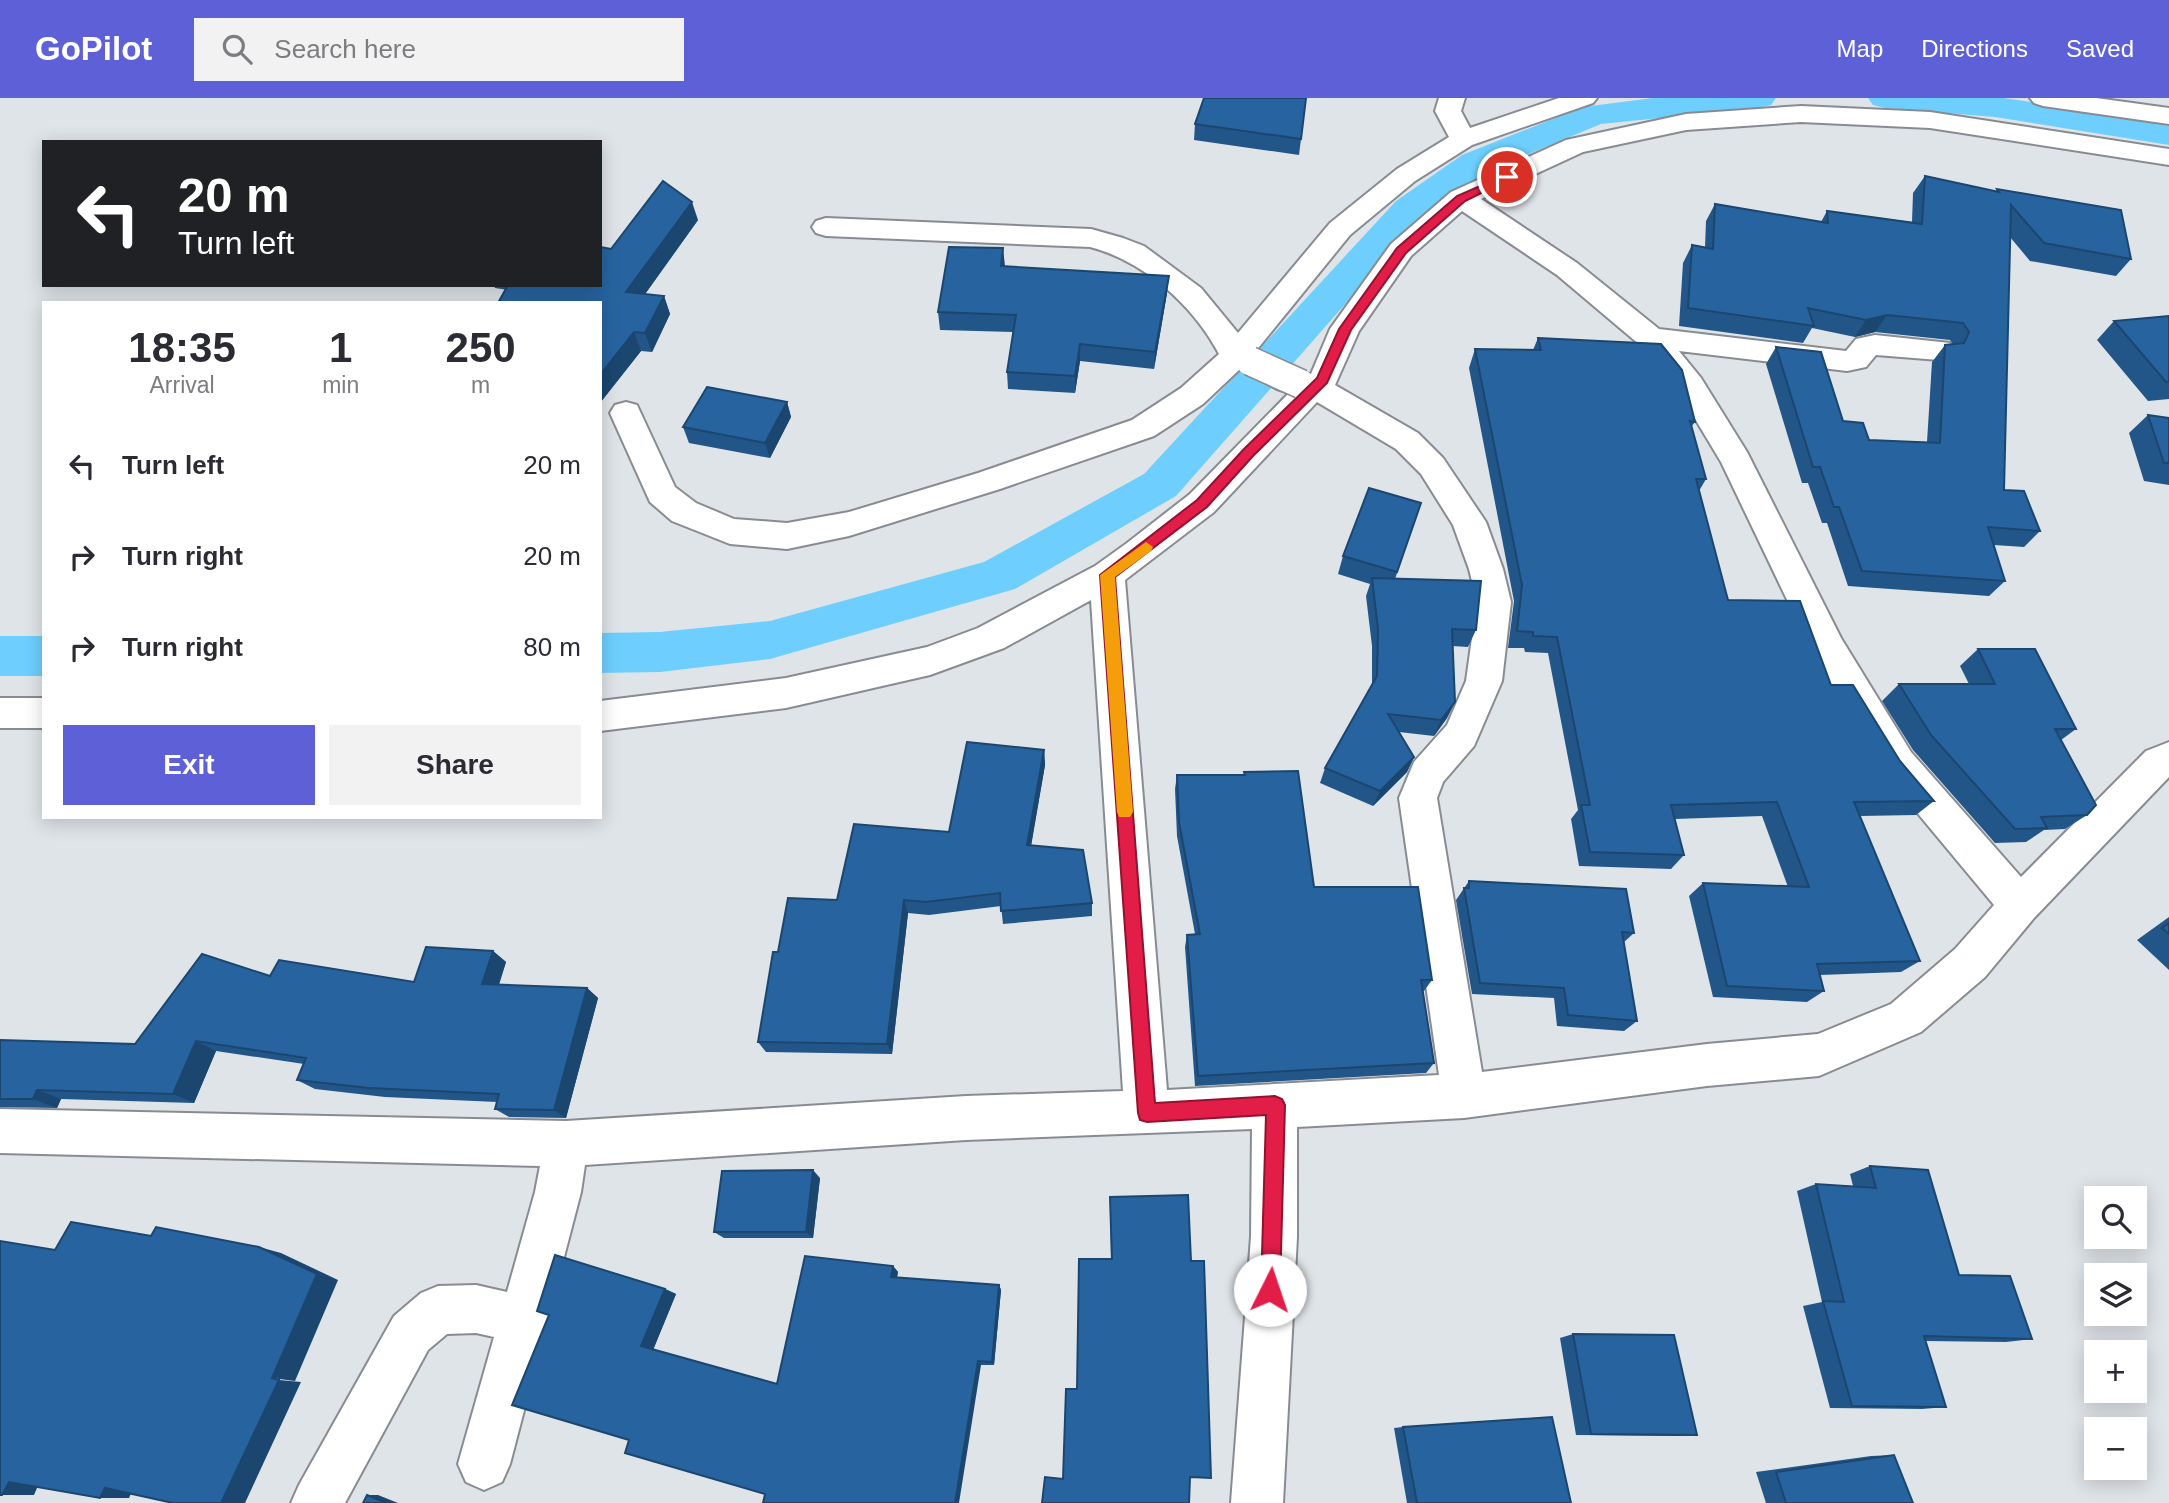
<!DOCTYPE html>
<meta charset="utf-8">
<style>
:root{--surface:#fff;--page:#f2f2f3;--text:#2b2b33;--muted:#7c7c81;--accent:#5e60d8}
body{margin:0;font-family:Helvetica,sans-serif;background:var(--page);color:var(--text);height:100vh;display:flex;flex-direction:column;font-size:26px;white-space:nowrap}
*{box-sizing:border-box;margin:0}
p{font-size:23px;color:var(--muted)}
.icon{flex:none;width:38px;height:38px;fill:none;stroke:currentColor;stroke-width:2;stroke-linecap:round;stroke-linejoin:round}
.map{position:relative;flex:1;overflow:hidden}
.details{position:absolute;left:42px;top:203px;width:560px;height:518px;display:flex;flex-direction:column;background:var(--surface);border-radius:0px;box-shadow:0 4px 18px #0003}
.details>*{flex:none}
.guide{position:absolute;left:42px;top:42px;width:560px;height:147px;border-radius:0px;box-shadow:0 4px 18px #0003;background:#202124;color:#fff;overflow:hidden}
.tools{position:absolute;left:2084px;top:1088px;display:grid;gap:14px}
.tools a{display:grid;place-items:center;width:63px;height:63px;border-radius:0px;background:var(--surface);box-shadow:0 4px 18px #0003;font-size:35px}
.pin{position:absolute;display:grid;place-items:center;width:60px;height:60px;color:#fff;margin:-30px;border:4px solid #fff;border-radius:50%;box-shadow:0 2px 7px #0007}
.me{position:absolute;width:77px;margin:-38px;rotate:4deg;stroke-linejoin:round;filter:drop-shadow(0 0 5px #0008)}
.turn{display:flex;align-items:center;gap:24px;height:147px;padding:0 21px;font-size:32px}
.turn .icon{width:91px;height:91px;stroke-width:2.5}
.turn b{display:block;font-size:49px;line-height:60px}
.eta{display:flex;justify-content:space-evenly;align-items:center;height:119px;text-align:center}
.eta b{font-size:42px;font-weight:800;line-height:49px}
.button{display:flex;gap:14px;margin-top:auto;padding:14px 21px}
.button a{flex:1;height:80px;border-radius:0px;background:var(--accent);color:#fff;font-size:28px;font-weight:800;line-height:80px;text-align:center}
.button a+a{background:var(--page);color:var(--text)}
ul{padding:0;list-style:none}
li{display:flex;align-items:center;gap:21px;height:91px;padding:0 21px}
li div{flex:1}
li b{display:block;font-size:26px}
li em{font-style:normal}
header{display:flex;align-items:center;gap:42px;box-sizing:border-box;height:98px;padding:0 35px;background:var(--accent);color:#fff}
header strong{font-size:33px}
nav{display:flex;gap:38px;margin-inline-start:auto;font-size:24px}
.search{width:490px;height:63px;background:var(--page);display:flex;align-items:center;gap:18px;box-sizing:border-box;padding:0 24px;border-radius:0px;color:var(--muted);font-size:26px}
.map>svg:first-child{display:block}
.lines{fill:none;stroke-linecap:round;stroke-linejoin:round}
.canal{fill:#6ecfff;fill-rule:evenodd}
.minor-casing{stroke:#888c92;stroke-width:4}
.minor{fill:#fff;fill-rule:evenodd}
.minor-bridge-casing{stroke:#888c92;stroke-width:31;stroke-linecap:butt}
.minor-bridge{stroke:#fff;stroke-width:28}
.wall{fill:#225689}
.shaded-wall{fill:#1b466f}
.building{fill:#27649f;stroke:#1b466f;stroke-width:2}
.route{fill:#e11d48;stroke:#92132f;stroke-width:2}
.slow{fill:#f59e0b}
</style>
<header>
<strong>GoPilot</strong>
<div class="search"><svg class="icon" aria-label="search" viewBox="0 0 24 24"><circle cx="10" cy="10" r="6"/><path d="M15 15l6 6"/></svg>Search here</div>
<nav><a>Map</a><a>Directions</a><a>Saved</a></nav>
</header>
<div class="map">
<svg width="2169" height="1405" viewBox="0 0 2169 1405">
<rect width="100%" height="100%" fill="#dfe4e9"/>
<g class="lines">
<path class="canal" d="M 1653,0 L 1776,0 L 1771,7 L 1759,10 L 1601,26 L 1488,73 L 1422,119 L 1176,398 L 1015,491 L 770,561 L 660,574 L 600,575 L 600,535 L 660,534 L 770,523 L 984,464 L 1144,376 L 1396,103 L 1462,57 L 1583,9 Z
M 1868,0 L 2004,0 L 2169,25 L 2169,47 L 1995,19 L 1885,10 L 1873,7 Z
M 0,538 L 44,538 L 44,578 L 0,578 Z"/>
<g class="minor-casing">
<path id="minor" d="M 1439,0 L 1465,0 L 1461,13 L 1470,30 L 1559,0 L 1597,0 L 1593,5 L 1472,47 L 1415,83 L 1350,137 L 1255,254 L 1295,275 L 1311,276 L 1330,231 L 1391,146 L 1451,94 L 1566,42 L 1686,16 L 1801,8 L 1930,14 L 2169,51 L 2169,67 L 1930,30 L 1801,24 L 1686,32 L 1583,54 L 1481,101 L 1577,165 L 1659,231 L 1846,253 L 1856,241 L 1875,237 L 1950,245 L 1954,252 L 1950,259 L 1939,262 L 1876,257 L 1866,269 L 1847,273 L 1679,253 L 1701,280 L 1747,354 L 1841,540 L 1911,654 L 2021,779 L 2146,653 L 2169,644 L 2169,679 L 2034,820 L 1985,879 L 1921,934 L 1819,978 L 1707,988 L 1464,1020 L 1297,1029 L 1297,1139 L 1283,1405 L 1231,1405 L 1251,1139 L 1252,1031 L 966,1042 L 585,1067 L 581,1094 L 510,1366 L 502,1384 L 484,1392 L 466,1384 L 458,1366 L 494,1239 L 476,1235 L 447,1236 L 428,1252 L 345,1405 L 291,1405 L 299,1387 L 394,1218 L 421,1195 L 438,1188 L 476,1187 L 507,1194 L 535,1094 L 540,1068 L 0,1055 L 0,1011 L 566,1023 L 966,998 L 1123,993 L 1091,502 L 1004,550 L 930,577 L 786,610 L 600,633 L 600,603 L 786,580 L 927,549 L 978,530 L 1095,468 L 1127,445 L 1190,396 L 1289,295 L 1277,291 L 1240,271 L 1203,306 L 1154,338 L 1000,391 L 849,438 L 787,451 L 730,446 L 672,423 L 650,404 L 610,315 L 615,307 L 626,304 L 637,307 L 675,389 L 696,405 L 734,421 L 787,425 L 849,414 L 978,375 L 1132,322 L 1181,290 L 1219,256 C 1193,207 1144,163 1090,149 L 826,138 L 816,135 L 812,129 L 816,123 L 826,120 L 1091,131 L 1123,140 L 1144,148 L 1201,190 L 1238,235 L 1330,125 L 1397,71 L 1449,39 L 1435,13 ZM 1462,113 L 1557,177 L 1640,247 L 1679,294 L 1721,364 L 1814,558 L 1885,676 L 1994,807 L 1955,851 L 1891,906 L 1818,936 L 1707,946 L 1482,974 L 1437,700 L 1443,684 L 1474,648 L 1502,583 L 1511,504 L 1503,471 L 1486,424 L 1443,360 L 1418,335 L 1335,287 L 1359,233 L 1411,158 ZM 1317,304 L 1396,351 L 1421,376 L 1453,427 L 1469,471 L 1477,504 L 1466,583 L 1447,627 L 1414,664 L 1399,700 L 1439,977 L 1167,992 L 1125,482 L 1214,414 Z
M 2030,0 L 2096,0 L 2169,10 L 2169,26 L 2043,8 L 2034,5 Z
M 0,600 L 44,600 L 44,630 L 0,630 Z"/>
</g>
<use href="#minor" class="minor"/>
<g class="minor-bridge-casing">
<path id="minor-bridge" d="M 1250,263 L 1301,286"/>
</g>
<use href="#minor-bridge" class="minor-bridge"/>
</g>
<path class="wall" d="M 1195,26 L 1301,41 L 1299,57 L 1194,42 Z
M 1925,78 L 1996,93 L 1997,91 L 2131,161 L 2116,178 L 2030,163 L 2010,139 L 2004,392 L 2040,433 L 2024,449 L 1994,447 L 2005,483 L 1989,498 L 1848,488 L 1827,425 L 1822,425 L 1808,385 L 1802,385 L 1766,266 L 1776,249 L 1843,323 L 1869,342 L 1927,344 L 1932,264 L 1945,247 L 1953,246 L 1950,242 L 1875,234 L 1855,239 L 1812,230 L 1803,245 L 1679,228 L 1683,165 L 1692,147 L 1705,150 L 1706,123 L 1715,106 L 1821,124 L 1827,113 L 1912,124 L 1913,95 Z
M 698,122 L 645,196 L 664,198 L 670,216 L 652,254 L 641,253 L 600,305 L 600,205 L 495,190 L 494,187 L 600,187 L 611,151 Z
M 1005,168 L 1167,195 L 1154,271 L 1080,263 L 1075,295 L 1008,291 L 1007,274 L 1013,234 L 940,232 L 938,214 Z
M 2169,218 L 2169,301 L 2148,303 L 2097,242 L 2114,223 Z
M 1538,240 L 1695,324 L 1691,329 L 1706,381 L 1699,393 L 1728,502 L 1831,587 L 1900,663 L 1934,703 L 1916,717 L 1860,718 L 1920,863 L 1901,874 L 1820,877 L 1824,893 L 1807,904 L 1713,899 L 1689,798 L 1703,785 L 1788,789 L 1762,718 L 1675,721 L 1684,757 L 1671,771 L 1579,768 L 1571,721 L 1578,712 L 1548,555 L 1525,554 L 1524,550 L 1508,550 L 1514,503 L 1469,270 L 1475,251 L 1533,252 Z
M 787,304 L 791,319 L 770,360 L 689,345 L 683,329 Z
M 2148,317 L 2169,320 L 2169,387 L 2144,383 L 2129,335 Z
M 1421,405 L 1395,481 L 1476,532 L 1468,549 L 1452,548 L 1455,604 L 1447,620 L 1434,638 L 1399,634 L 1414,659 L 1407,674 L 1373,708 L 1320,685 L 1325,670 L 1372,589 L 1372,548 L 1366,498 L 1370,486 L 1338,476 L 1343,458 Z
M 1978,551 L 2076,631 L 2061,642 L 2087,717 L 2065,731 L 2044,732 L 2026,744 L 1995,745 L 1913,652 L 1882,603 L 1899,586 L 1969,586 L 1960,568 Z
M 1044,652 L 1045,667 L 1031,747 L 1092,805 L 1092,818 L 1003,826 L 1001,808 L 929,817 L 908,815 L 892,956 L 766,954 L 758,944 L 778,854 L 837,802 L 949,734 Z
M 1244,674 L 1314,789 L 1432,882 L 1424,893 L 1423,893 L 1434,965 L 1426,975 L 1195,988 L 1185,849 L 1187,837 L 1195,836 L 1177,738 L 1175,691 L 1177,677 L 1244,677 Z
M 1469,783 L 1634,835 L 1624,844 L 1637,923 L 1624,933 L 1557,928 L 1554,900 L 1472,896 L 1456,802 Z
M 2169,819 L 2169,872 L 2137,842 Z
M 493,853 L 506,864 L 499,887 L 587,890 L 598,900 L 566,1020 L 509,1019 L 495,1011 L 497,1004 L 385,999 L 315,991 L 297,982 L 304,966 L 216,953 L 194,1005 L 61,1001 L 57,1010 L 0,1009 L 0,942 L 135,946 L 270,878 L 414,884 Z
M 1870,1068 L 1959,1177 L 2032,1241 L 2006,1244 L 1925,1243 L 1946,1309 L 1922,1311 L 1830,1310 L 1803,1208 L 1822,1204 L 1797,1093 L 1816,1086 L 1853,1088 L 1850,1076 Z
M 820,1080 L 813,1140 L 724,1140 L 714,1134 Z
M 1110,1099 L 1190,1379 L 1063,1380 L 1077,1291 L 1111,1161 Z
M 893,1168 L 898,1174 L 897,1179 L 999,1187 L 1001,1192 L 994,1267 L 981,1267 L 765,1396 L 629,1342 L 665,1191 L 676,1196 L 653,1252 L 777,1286 Z
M 1573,1236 L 1697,1337 L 1679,1338 L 1576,1337 L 1560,1240 Z
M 1403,1329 L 1571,1405 L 1407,1405 L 1394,1330 Z
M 1894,1357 L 1913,1405 L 1766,1405 L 1756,1374 L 1871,1358 Z"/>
<path class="shaded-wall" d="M 692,104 L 698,122 L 633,213 L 626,194 Z
M 1003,150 L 1005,168 L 1001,168 Z
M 1169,178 L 1167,195 L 1154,271 L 1155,254 Z
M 664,198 L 670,216 L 652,254 L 645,235 Z
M 1887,217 L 1875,234 L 1855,239 L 1866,222 Z
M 634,234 L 641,253 L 600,305 L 600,277 Z
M 1080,246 L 1080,263 L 1075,295 L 1075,278 Z
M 787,304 L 791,319 L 770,360 L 765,345 Z
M 1455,604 L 1447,620 L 1434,638 L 1441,622 Z
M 1044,652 L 1045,667 L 1029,760 L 1027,747 Z
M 1414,659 L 1407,674 L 1373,708 L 1380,693 Z
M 904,802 L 908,815 L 892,956 L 887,946 Z
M 493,853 L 506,864 L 495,897 L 482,886 Z
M 587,890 L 598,900 L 566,1020 L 554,1012 Z
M 196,943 L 216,953 L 194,1005 L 173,996 Z
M 37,992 L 61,1001 L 57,1010 L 33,1001 Z
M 813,1072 L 820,1080 L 813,1140 L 806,1134 Z
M 259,1149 L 281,1155 L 338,1182 L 295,1283 L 272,1280 Z
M 893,1168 L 898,1174 L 896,1184 L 891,1179 Z
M 999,1187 L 1001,1192 L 994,1267 L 992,1264 Z
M 665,1191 L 676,1196 L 653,1252 L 641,1248 Z
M 978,1263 L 981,1267 L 959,1405 L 955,1405 Z
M 279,1282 L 301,1284 L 245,1405 L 221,1405 Z
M 40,1383 L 34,1397 L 2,1397 L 9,1384 Z
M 134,1389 L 129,1400 L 100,1400 L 105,1390 Z
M 367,1397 L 378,1397 L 398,1405 L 386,1405 Z"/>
<path class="building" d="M 1204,0 L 1306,0 L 1301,41 L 1195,26 Z
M 1925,78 L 1999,94 L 1997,91 L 2121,112 L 2131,161 L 2044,145 L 2011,107 L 2004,392 L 2024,393 L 2040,433 L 1988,429 L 2005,483 L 1862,473 L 1839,409 L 1834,409 L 1820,369 L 1813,369 L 1776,249 L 1821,254 L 1843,323 L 1863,325 L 1869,342 L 1940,345 L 1945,247 L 1964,245 L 1969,234 L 1963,225 L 1887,217 L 1866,222 L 1808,210 L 1814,228 L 1688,210 L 1692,147 L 1713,151 L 1715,106 L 1828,125 L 1827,113 L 1922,126 Z
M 663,83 L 692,104 L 626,194 L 664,198 L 645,235 L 634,234 L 600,277 L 600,205 L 498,205 L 508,187 L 600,187 L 600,149 L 611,151 Z
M 949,149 L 1003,150 L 1001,168 L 1169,178 L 1155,254 L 1080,246 L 1075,278 L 1007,274 L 1016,217 L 938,214 Z
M 2169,218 L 2169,284 L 2166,284 L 2114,223 Z
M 1538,240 L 1661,246 L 1682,272 L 1695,324 L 1690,323 L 1706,381 L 1696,381 L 1728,502 L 1800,503 L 1831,587 L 1853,587 L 1900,663 L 1934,703 L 1854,704 L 1920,863 L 1817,866 L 1824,893 L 1727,888 L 1703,785 L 1809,789 L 1777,704 L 1671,707 L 1684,757 L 1590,754 L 1581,707 L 1590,707 L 1557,539 L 1533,538 L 1533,534 L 1517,533 L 1522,487 L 1475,251 L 1541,252 Z
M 707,289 L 787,304 L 765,345 L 683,329 Z
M 2148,317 L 2169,320 L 2169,365 L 2164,365 Z
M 1369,390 L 1421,405 L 1397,474 L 1343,458 Z
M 1372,480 L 1481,483 L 1476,532 L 1452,531 L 1455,604 L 1441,622 L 1388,616 L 1414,659 L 1380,693 L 1325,670 L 1377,578 L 1378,531 Z
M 1978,551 L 2035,551 L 2076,631 L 2055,631 L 2096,707 L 2087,717 L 2041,719 L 2047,730 L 2015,731 L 1931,637 L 1899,586 L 1995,586 Z
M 967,644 L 1044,652 L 1027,747 L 1083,752 L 1092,805 L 1001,813 L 1000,795 L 926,804 L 904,802 L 887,946 L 758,944 L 773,854 L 778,854 L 788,800 L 837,802 L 854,726 L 949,734 Z
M 1298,673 L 1314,789 L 1418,789 L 1432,882 L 1421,882 L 1434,965 L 1198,978 L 1187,837 L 1200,836 L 1179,724 L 1177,677 L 1245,677 L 1244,674 Z
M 1469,783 L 1626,791 L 1634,835 L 1622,834 L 1637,923 L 1568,917 L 1564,890 L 1480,885 L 1464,790 L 1469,790 Z
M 2169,825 L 2169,836 L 2162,830 Z
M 426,849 L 493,853 L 482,886 L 587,890 L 554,1012 L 495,1011 L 499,996 L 369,990 L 297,982 L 306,960 L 196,943 L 173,996 L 37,992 L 33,1001 L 0,1001 L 0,942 L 135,946 L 202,856 L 270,878 L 279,862 L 414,884 Z
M 1870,1068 L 1928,1072 L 1959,1177 L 2010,1178 L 2032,1241 L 1924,1238 L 1946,1309 L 1852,1308 L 1823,1203 L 1844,1204 L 1816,1086 L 1876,1090 Z
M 813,1072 L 806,1134 L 714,1134 L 722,1073 Z
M 1188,1097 L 1191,1163 L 1204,1163 L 1211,1380 L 1190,1379 L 1189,1405 L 1042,1405 L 1045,1379 L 1063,1381 L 1066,1291 L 1077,1291 L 1079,1161 L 1112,1161 L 1110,1099 Z
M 71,1124 L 151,1138 L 156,1129 L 259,1149 L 317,1176 L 272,1280 L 279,1282 L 221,1405 L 173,1405 L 105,1390 L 100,1400 L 9,1384 L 2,1397 L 0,1397 L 0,1143 L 55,1152 Z
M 555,1157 L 665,1191 L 641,1248 L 777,1286 L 805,1158 L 893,1168 L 891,1179 L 999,1187 L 992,1264 L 978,1263 L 955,1405 L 763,1405 L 765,1396 L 625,1355 L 629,1342 L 512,1307 L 549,1217 L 537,1213 Z
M 1573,1236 L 1674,1237 L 1697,1337 L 1591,1336 Z
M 1552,1319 L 1571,1405 L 1417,1405 L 1403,1329 Z
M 1894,1357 L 1913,1405 L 1786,1405 L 1776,1374 Z
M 367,1397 L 386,1405 L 363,1405 Z"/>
<path class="route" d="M 1507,76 L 1512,79 L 1510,81 L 1465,103 L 1406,155 L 1351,232 L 1327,285 L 1253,358 L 1207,409 L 1115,479 L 1155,1005 L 1275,998 L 1282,1001 L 1285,1007 L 1280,1192 L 1277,1199 L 1270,1202 L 1264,1199 L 1261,1192 L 1266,1017 L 1147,1024 L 1140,1022 L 1138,1015 L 1100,477 L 1197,402 L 1244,351 L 1317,280 L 1339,231 L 1397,150 L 1457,98 Z"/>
<path class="slow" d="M 1146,444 L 1153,449 L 1151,453 L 1115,479 L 1133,714 L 1130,719 L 1119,719 L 1117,714 L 1100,477 Z"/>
</svg>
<div class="tools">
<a><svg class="icon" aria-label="search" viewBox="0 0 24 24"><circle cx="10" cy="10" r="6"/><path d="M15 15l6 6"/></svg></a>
<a><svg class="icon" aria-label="layers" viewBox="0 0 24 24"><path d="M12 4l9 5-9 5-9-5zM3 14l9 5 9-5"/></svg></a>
<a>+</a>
<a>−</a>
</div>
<div class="pin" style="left:1507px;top:79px;background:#d93025"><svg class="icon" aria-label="arrive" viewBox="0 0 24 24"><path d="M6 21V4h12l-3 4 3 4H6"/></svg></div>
<svg class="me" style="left:1270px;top:1192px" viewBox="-20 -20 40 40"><circle r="19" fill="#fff"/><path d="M0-13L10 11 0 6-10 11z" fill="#e11d48"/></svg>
<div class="guide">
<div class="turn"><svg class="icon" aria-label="left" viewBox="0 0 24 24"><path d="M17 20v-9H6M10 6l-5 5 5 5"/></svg><div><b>20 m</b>Turn left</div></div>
</div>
<section class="details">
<div class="eta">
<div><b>18:35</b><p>Arrival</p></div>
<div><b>1</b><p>min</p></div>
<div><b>250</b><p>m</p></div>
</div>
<ul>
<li><svg class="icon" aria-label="left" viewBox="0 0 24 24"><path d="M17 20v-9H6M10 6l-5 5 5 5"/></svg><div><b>Turn left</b></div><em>20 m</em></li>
<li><svg class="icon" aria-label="right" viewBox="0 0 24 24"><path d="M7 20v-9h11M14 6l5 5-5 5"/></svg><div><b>Turn right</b></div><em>20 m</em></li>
<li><svg class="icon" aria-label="right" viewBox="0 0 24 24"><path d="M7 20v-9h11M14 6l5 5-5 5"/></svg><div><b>Turn right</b></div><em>80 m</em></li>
</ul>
<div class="button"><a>Exit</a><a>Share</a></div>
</section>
</div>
